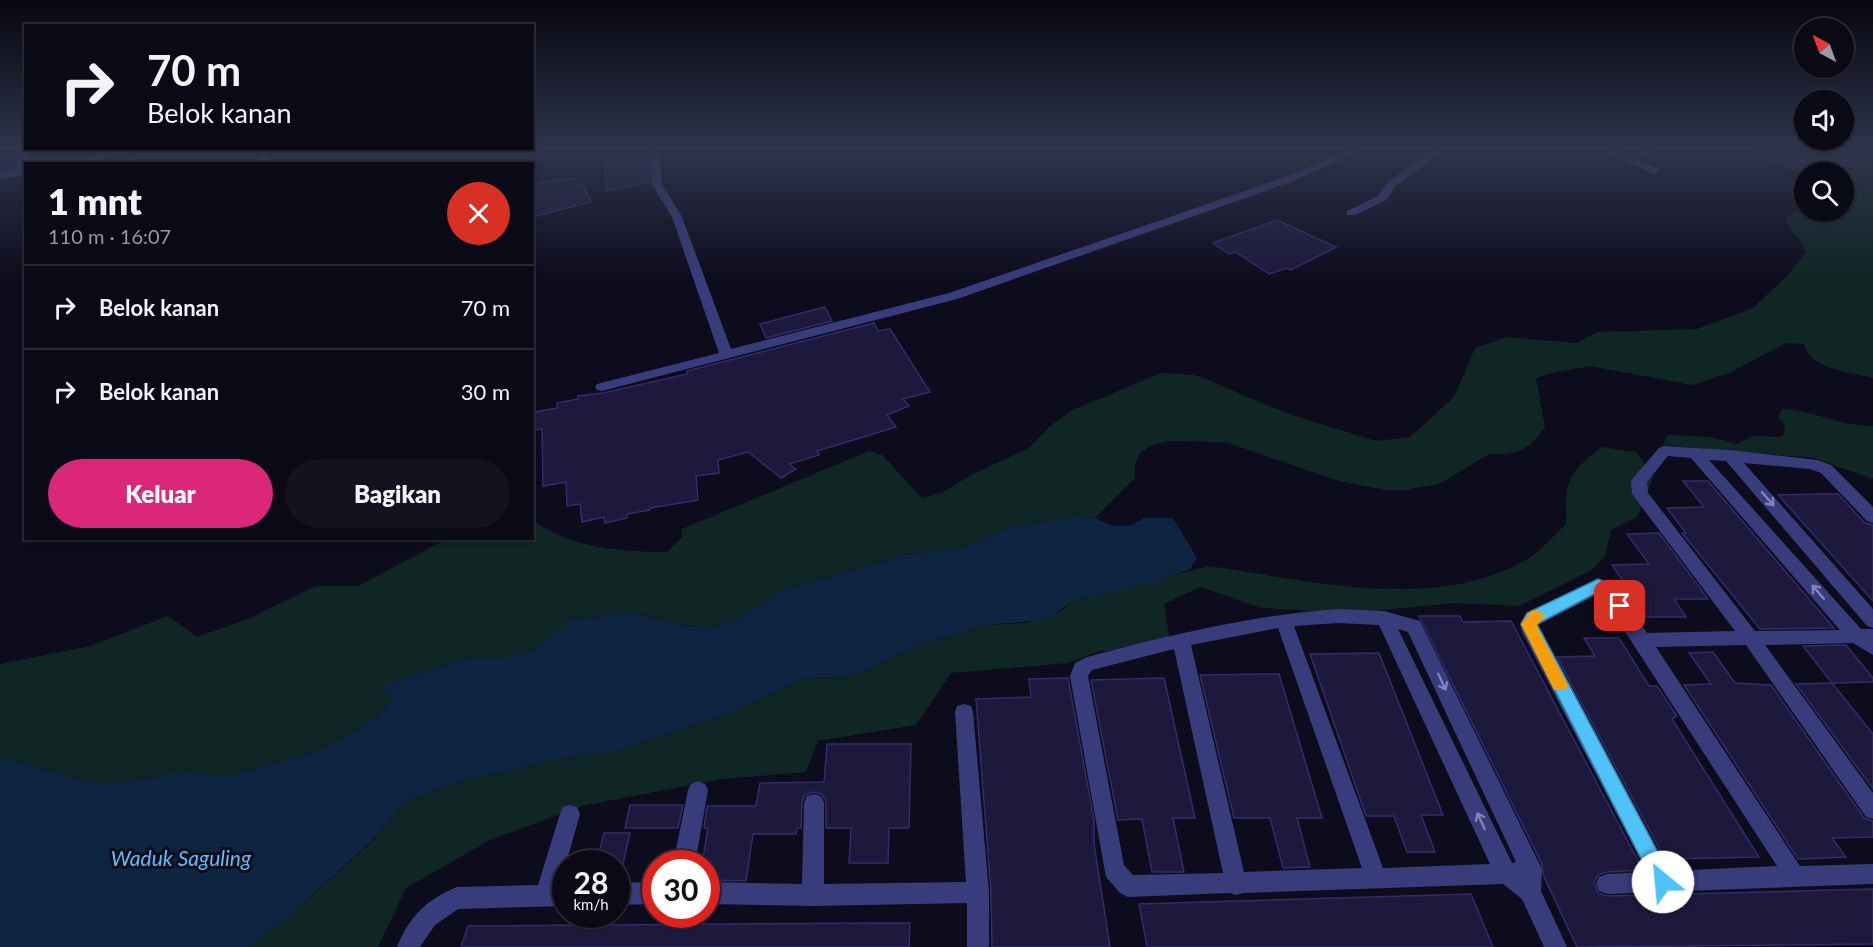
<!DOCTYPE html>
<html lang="id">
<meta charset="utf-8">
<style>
:root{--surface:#0a0916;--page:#13121f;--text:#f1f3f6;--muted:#999aa1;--line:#2a2a35;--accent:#db2777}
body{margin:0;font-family:Lato,sans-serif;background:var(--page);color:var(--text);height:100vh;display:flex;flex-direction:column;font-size:22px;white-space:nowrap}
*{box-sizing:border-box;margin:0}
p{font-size:20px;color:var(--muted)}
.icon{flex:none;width:33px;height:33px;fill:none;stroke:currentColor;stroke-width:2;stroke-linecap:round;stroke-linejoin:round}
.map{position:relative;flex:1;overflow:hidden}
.panel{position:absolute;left:24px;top:162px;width:510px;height:378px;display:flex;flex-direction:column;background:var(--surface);border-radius:0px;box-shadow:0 2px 4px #0004,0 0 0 2px var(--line)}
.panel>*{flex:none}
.guide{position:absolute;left:24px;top:24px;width:510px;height:126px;border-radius:0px;box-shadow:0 2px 4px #0004,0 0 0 2px var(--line);background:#0a0916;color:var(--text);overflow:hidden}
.needle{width:39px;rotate:319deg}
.tools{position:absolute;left:1794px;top:18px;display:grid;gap:12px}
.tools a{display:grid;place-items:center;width:60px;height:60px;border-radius:50%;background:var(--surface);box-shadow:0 2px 4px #0004,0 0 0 2px var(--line);font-size:30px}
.speed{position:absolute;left:552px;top:850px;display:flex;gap:12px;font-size:30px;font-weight:700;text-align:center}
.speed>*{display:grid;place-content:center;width:78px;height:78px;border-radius:50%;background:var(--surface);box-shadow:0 2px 4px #0004,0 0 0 2px var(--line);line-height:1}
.speed small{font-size:15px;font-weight:400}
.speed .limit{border:9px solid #d22;background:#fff;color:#111}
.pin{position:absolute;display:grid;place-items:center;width:51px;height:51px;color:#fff;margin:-26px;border-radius:12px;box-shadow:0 3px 9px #0006}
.me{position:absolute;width:66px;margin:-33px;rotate:332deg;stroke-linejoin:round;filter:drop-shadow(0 0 4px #0008)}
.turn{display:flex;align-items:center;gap:21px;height:126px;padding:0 24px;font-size:27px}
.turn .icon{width:78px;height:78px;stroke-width:2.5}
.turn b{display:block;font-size:42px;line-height:51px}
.round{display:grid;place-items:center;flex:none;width:63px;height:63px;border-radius:32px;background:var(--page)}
.overview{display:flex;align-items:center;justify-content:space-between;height:102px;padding:0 24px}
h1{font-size:36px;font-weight:800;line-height:45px}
.button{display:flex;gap:12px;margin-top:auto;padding:12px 24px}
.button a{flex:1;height:69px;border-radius:36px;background:var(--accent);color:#fff;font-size:24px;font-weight:800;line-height:69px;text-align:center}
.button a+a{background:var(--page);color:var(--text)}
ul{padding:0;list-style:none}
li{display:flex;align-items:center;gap:18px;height:84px;padding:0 24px;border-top:2px solid var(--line)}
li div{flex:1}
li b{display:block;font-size:22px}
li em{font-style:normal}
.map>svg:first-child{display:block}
.green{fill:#0f2624}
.water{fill:#0d2540}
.building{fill:#1d193d;stroke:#322c68;stroke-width:1.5}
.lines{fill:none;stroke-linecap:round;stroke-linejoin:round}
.minor{fill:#393c7a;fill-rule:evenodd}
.tertiary{fill:#393c7a;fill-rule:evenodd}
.oneway{stroke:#8283bc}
.route{fill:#4fc3f7;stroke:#337fa1;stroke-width:1.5}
.slow{fill:#f59e0b}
.labels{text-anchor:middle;stroke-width:6;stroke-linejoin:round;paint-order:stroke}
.near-water-label{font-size:21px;font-style:italic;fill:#5bbffa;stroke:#0d0c1d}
</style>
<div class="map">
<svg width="1873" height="947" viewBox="0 0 1873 947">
<rect width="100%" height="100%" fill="#0d0c1d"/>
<path class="green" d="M 1741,148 L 1873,148 L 1873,378 C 1851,372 1809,370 1804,344 L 1786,343 L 1731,372 L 1692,385 L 1590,366 L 1547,374 L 1536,379 L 1545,427 L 1531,444 L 1520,451 L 1506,454 L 1489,454 L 1439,484 L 1404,490 L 1385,490 L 1339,481 L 1226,442 L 1167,441 L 1150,446 L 1139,454 L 1135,465 L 1135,478 L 1095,518 L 1077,517 L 1014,526 L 963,547 L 905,555 L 780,591 L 733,621 L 713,627 L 693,627 L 637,614 L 617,614 L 570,621 L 534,650 L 512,657 L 467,658 L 379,687 L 394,698 L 376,718 L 331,744 L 304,755 L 228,776 L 206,775 L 187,771 L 113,784 L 89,782 L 0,757 L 0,664 L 90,646 L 168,616 L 197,637 L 248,619 L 316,586 L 358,586 L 447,539 L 532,538 L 533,520 C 572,549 620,551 667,552 L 682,537 L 682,529 L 869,451 L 882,455 L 922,498 L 941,493 L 973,474 L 1029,448 L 1049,427 L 1072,410 L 1162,373 L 1195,375 L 1292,415 L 1376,441 L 1410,437 L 1454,397 L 1475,348 L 1507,337 L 1576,343 L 1597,332 L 1697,329 L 1753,308 L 1788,275 L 1806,252 C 1802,238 1789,232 1786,218 L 1804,206 L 1804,212 L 1844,212 L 1844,172 L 1804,172 L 1804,176 Z
M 1782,409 C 1813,410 1842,427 1873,426 L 1873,479 L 1814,458 L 1663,445 L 1667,435 L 1710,437 L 1737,444 L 1753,436 L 1781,437 L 1785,433 L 1784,423 L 1778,418 Z
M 1601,447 L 1636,452 L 1654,476 L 1637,517 L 1611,530 L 1605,556 L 1592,570 L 1519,606 L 1456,603 L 1370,611 L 1315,611 L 1262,608 L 1200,587 L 1164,604 L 1171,648 L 1100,651 L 1068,663 L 951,673 L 916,725 L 818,741 L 806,772 L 722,779 L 582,806 L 490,840 L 406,888 L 378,947 L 247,947 L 280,924 L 373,841 L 405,802 L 474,777 L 499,774 L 552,760 L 622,750 L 722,716 L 804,679 L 846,676 L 866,670 L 921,645 L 985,625 L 1027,623 L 1061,611 L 1072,601 L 1209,566 C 1308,580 1438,614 1529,558 C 1542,549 1555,535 1566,524 C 1566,479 1566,476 1601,447 Z"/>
<path class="water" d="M 1077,517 L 1095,518 L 1112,526 L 1130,526 L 1144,518 L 1173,518 L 1197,558 L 1190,569 L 1157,581 L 1072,601 L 1047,620 L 985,625 L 921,645 L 866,670 L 846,676 L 804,679 L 722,716 L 622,750 L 552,760 L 499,774 L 474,777 L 405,802 L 373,840 L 280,924 L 247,947 L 0,947 L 0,757 L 89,782 L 112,784 L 187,771 L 206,775 L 228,776 L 304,755 L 331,744 L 376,718 L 394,698 L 378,687 L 467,658 L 512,657 L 534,650 L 570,621 L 617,614 L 637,614 L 693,627 L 713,627 L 733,621 L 780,591 L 905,555 L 963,547 L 1014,526 Z"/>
<path class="building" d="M 0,148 L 19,148 L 14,168 L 0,171 Z
M 33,148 L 75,148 L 76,156 L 29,164 Z
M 604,148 L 647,148 L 650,182 L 606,191 Z
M 574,178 L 577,186 L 583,184 L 591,202 L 532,217 L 532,184 Z
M 1277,220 L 1336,247 L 1291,270 L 1287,268 L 1269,274 L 1236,252 L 1229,254 L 1213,243 Z
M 825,307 L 832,321 L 766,338 L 760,324 Z
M 874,323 L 878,331 L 890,329 L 930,392 L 903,399 L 909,406 L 887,415 L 896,427 L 817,451 L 819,455 L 789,464 L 796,469 L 781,478 L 748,452 L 718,460 L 719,473 L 696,476 L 698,500 L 650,508 L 650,510 L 627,514 L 627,518 L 605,523 L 604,517 L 582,522 L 580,504 L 567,506 L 566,482 L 543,486 L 542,429 L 535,430 L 535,412 L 557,408 L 557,403 L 578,399 L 578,396 L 603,393 L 687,374 L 687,371 Z
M 1683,481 L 1708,481 L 1834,628 L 1760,629 L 1682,533 L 1686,533 L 1667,508 L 1704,507 Z
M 1818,494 L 1838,494 L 1865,523 L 1873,525 L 1873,601 L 1778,495 Z
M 1659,533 L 1708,599 L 1674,599 L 1686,617 L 1647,617 L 1612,565 L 1649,564 L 1627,534 Z
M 1419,616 L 1460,616 L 1463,622 L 1511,621 L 1643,870 L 1607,872 L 1598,875 L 1594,883 L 1598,893 L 1607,896 L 1873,889 L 1873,944 L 1577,947 L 1544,877 L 1541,862 Z
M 1584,638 L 1619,638 L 1649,686 L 1657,686 L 1677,716 L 1672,719 L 1759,857 L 1665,859 L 1557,657 L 1595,656 Z
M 1846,645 L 1873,678 L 1873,682 L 1832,683 L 1803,646 Z
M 1713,652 L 1735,683 L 1771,685 L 1864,818 L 1873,821 L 1873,837 L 1832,838 L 1846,857 L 1798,859 L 1684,685 L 1711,684 L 1689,653 Z
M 1379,653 L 1443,815 L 1421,815 L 1435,852 L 1407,852 L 1394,816 L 1366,816 L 1310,654 Z
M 1279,674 L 1322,818 L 1297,818 L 1310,867 L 1283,868 L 1270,818 L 1234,818 L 1200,675 Z
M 1068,678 L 1094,820 L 1094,843 L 1110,947 L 992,947 L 991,892 L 976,699 L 1031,697 L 1029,679 Z
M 1164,678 L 1195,818 L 1173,818 L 1184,872 L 1152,872 L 1142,819 L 1118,820 L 1091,680 Z
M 1832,683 L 1873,734 L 1873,789 L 1796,684 Z
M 827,744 L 911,744 L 909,828 L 889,828 L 888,863 L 849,863 L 851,828 L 826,828 L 826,802 L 822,794 L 813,792 L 805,795 L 802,802 L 801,828 L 797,828 L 796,834 L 753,834 L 746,881 L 706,880 L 706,864 L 702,864 L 708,828 L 704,828 L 707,806 L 756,806 L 760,783 L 824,782 Z
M 630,805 L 683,805 L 678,828 L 625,828 Z
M 604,833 L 630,833 L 623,864 L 596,864 Z
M 1471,894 L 1493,947 L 1147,947 L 1139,904 Z
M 876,923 L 910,923 L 909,947 L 461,947 L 468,926 Z"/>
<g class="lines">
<path class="minor" d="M 21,148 L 31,148 L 25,172 L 20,175 L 15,172 Z
M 259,148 L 269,148 L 269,164 L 259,164 Z
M 649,148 L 659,148 L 662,184 L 682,217 L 731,349 L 949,293 L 1283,178 L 1354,148 L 1367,148 L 1291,182 L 957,299 L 602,391 L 597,390 L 595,387 L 597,384 L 719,353 L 672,217 L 652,184 Z
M 1435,148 L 1446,148 L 1395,187 L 1386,200 L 1355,215 L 1347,215 L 1347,211 L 1378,196 L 1387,183 Z
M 1600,148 L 1612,148 L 1628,155 L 1652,148 L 1666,148 L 1636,159 L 1658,169 L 1659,171 L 1654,174 Z
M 1664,446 L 1729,450 L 1817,460 L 1831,465 L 1873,507 L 1873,523 L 1867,521 L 1821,473 L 1810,469 L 1744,463 L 1873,609 L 1873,628 L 1867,626 L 1726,461 L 1709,460 L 1861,629 L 1873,629 L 1873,655 L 1853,643 L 1765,645 L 1873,793 L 1873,819 L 1866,817 L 1746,645 L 1656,647 L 1800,866 L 1873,864 L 1873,884 L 1607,894 L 1599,891 L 1596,884 L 1599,877 L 1607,874 L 1647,872 L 1522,632 L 1520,624 L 1527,613 L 1601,579 L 1615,585 L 1647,633 L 1735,631 L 1632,494 L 1631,481 L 1634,477 L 1659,448 ZM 1668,456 L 1691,458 L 1840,630 L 1755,631 L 1648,493 L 1647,482 ZM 1600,593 L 1777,866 L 1669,871 L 1538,625 Z
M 1338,609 L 1384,611 L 1420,621 L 1539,863 L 1542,870 L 1541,891 L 1567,947 L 1544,947 L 1522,899 L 1503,884 L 1243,893 L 1236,895 L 1230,893 L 1128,897 L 1120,893 L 1106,877 L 1070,676 L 1075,663 L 1087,657 C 1170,635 1252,615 1338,609 ZM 1338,623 L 1379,625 L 1490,864 L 1383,868 L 1294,626 ZM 1278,628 L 1362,868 L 1244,872 L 1191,645 ZM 1398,629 L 1408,632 L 1516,862 L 1512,863 ZM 1174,649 L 1223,873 L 1133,875 L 1124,865 L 1088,676 L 1092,670 Z
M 964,704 L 971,706 L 973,712 L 989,892 L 989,947 L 967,947 L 967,903 L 813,906 L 706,904 L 706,882 L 802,884 L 804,803 L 807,796 L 814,794 L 821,796 L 824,803 L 824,884 L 966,882 L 955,712 L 957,706 Z
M 698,781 L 705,784 L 708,790 L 695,864 L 673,864 L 688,790 L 691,784 Z
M 570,805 L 577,807 L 580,814 L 560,885 L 566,884 L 566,906 L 458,909 L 435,925 L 420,947 L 397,947 C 409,917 427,899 457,887 L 538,885 L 560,814 L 563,807 Z
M 656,882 L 656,904 L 616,905 L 616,883 Z"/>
<path class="tertiary" d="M 124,148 L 146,148 L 82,164 L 60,164 Z
M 26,168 L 26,174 L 0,179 L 0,173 Z"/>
</g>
<defs><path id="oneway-shaft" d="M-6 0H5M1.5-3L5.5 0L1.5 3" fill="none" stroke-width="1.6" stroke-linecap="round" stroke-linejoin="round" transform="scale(1.5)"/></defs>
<g class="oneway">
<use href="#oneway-shaft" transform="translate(1768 499) rotate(49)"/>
<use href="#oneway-shaft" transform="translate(1818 592) rotate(-131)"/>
<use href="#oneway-shaft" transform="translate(1442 682) rotate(65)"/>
<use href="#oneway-shaft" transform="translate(1481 821) rotate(-115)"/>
</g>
<linearGradient id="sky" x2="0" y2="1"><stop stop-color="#070710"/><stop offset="0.53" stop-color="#2f344c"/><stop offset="1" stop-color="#2f344c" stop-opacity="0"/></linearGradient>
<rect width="1873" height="280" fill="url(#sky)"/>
<path class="route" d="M 1598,579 L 1614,586 L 1628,606 L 1625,611 L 1614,611 L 1603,594 L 1598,592 L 1537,624 L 1670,875 L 1672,882 L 1670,888 L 1663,891 L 1656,888 L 1521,624 L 1527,613 Z"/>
<path class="slow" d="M 1537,610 L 1545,616 L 1537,625 L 1539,631 L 1568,685 L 1566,690 L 1554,690 L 1521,624 L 1531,611 Z"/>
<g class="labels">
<g class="near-water-label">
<text x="181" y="866">Waduk Saguling</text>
</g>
</g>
</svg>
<div class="tools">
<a><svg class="needle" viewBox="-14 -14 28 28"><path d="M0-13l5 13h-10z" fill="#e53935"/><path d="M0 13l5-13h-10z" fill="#999aa1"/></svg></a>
<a><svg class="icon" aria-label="sound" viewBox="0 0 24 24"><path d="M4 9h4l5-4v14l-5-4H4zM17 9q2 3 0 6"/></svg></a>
<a><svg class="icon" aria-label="search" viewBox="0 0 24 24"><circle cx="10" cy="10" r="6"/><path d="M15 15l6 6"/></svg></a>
</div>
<div class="speed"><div>28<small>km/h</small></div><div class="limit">30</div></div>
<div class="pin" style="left:1620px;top:606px;background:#d93025"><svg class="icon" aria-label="arrive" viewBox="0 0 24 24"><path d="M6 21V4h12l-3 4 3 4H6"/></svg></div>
<svg class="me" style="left:1663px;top:882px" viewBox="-20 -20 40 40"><circle r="19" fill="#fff"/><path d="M0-13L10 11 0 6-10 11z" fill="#4fc3f7"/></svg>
<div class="guide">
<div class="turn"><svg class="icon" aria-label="right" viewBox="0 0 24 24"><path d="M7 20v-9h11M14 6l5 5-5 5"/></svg><div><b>70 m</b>Belok kanan</div></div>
</div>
<section class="panel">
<div class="overview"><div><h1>1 mnt</h1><p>110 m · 16:07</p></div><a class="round" style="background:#d93025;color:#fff"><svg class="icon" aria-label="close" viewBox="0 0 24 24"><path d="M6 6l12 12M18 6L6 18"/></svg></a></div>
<ul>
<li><svg class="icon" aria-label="right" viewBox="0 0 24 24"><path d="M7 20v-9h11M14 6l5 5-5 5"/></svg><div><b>Belok kanan</b></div><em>70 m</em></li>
<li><svg class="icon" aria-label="right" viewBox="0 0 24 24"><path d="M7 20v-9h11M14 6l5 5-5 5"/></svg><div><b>Belok kanan</b></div><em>30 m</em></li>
</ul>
<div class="button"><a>Keluar</a><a>Bagikan</a></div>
</section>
</div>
